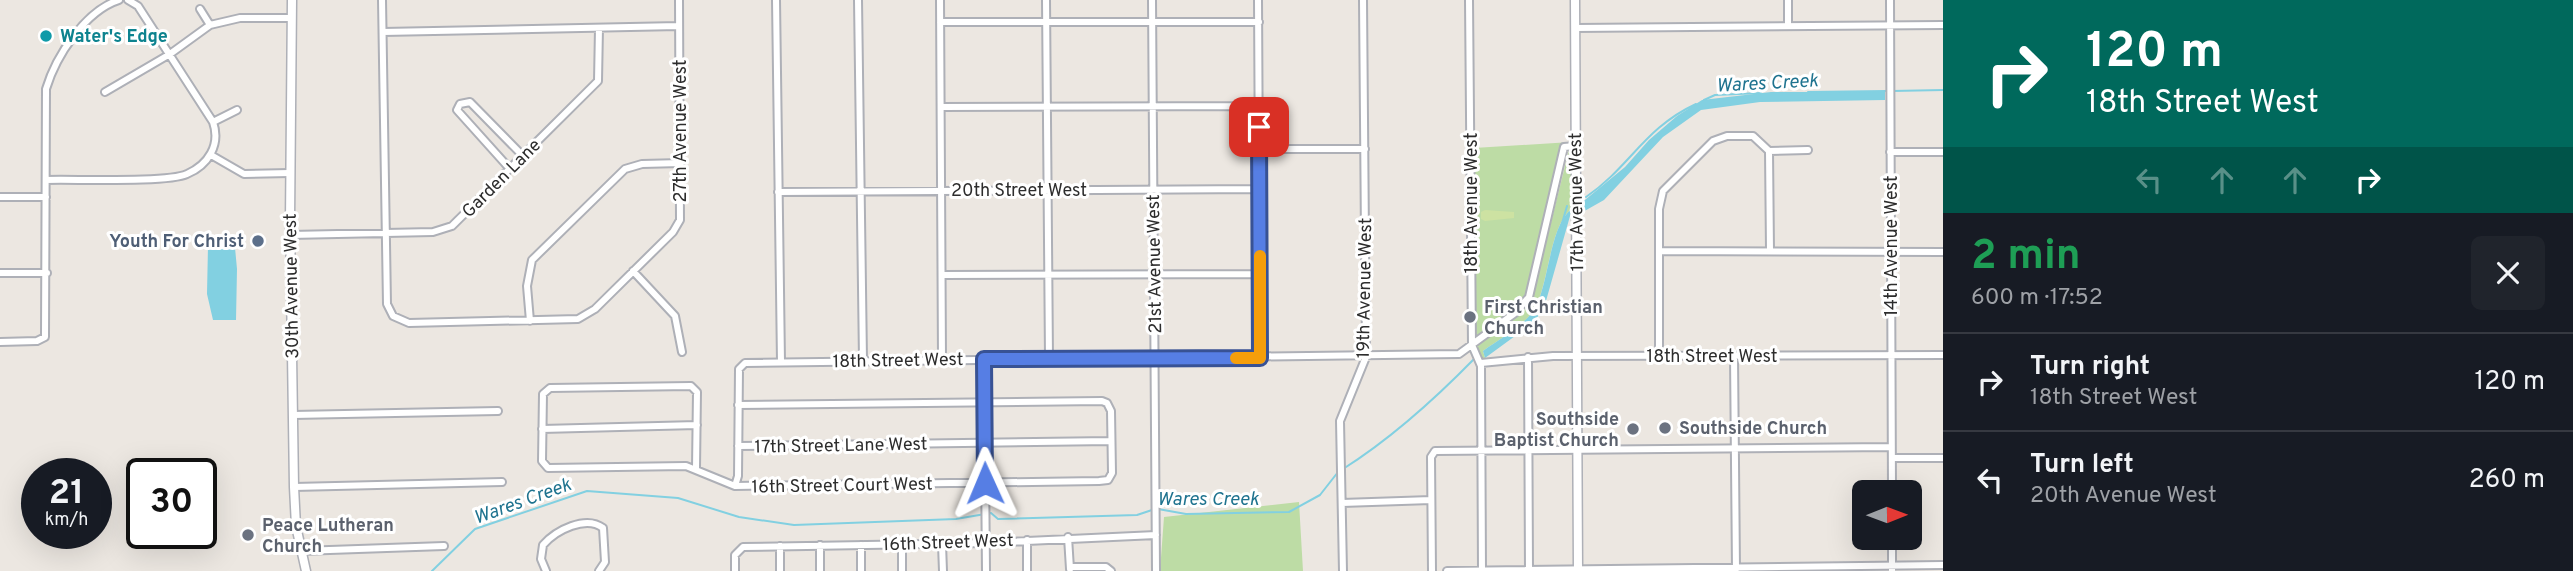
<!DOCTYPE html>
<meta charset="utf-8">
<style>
:root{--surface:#171b24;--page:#20242c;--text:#f1f3f6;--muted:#9ea1a6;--line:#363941}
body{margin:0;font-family:Overpass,sans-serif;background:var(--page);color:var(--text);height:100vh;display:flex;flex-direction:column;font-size:26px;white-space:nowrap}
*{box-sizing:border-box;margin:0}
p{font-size:23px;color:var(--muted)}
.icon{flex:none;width:38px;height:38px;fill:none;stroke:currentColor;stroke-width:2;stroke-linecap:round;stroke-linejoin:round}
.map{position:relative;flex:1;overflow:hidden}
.details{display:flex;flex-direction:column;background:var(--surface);width:630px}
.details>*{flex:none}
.top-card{background:#00695c;color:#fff;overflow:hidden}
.needle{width:46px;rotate:89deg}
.fabs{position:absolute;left:1852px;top:480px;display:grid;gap:14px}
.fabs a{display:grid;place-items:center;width:70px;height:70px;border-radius:10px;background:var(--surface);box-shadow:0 7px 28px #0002;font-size:35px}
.speed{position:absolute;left:21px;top:458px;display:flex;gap:14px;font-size:35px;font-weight:700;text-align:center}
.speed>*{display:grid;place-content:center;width:91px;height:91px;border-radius:50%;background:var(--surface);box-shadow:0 7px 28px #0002;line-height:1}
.speed small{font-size:18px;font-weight:400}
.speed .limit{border:4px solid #111;border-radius:10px;background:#fff;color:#111}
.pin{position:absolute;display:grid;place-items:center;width:60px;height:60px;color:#fff;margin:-30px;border-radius:14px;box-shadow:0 4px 10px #0006}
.me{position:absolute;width:77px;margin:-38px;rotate:359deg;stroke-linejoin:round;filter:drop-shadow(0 0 5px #0008)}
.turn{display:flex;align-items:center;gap:24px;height:147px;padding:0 28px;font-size:32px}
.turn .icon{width:91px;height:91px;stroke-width:2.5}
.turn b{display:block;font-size:49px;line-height:60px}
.lanes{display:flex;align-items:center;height:66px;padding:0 28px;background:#0003;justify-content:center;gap:35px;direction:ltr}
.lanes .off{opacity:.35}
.round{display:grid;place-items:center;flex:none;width:74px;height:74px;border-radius:10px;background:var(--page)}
.headline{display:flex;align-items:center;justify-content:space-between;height:119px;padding:0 28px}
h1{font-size:42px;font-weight:700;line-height:52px;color:#1e9e55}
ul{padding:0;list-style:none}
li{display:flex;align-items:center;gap:21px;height:98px;padding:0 28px;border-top:2px solid var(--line)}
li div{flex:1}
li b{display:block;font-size:26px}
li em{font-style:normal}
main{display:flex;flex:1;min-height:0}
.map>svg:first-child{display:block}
.green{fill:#bddca5}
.pitch{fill:#cde2a2}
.water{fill:#82d0e1}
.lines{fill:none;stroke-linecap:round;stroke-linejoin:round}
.stream{stroke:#82d0e1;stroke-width:2}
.minor-casing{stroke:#aeb0b7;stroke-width:10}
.tertiary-casing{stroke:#aeb0b7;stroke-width:11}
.minor{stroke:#fff;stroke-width:6}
.tertiary{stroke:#fff;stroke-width:8}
.route-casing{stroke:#385294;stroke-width:18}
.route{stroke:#567ee4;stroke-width:12}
.slow{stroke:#f59e0b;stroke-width:12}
.culture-dot{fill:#0f9aa8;stroke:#fff;stroke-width:2.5}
.service-dot{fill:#5c6f8a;stroke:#fff;stroke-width:2.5}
.worship-dot{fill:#6b7280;stroke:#fff;stroke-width:2.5}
.labels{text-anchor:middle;stroke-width:6;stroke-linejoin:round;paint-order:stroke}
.culture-label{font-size:18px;font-weight:bold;fill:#0d838f;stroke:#fff;text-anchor:start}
.street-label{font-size:18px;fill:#2d2d2d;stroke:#fff}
.service-label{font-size:18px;font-weight:bold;fill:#4e5e75;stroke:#fff;text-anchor:end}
.worship-label{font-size:18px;font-weight:bold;fill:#5b616d;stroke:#fff;text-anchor:start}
.water-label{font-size:19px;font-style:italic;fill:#1f738f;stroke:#fff}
</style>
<main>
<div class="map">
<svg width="1943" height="571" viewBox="0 0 1943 571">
<rect width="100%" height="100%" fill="#ece7e1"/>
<path class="green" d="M 1571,142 L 1561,147 L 1525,296 L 1513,310 L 1476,337 L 1474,148 Z
M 1569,150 L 1571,150 L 1572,209 C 1548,225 1549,293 1531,314 C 1519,329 1498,340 1483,351 L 1485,358 L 1482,359 L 1477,346 L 1518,315 L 1532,299 Z
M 1299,502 L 1303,571 L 1160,571 L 1164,517 Z"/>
<path class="pitch" d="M 1485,210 L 1514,212 L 1514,218 L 1485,221 L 1481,219 L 1481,212 Z"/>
<path class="water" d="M 1771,92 L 1885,92 L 1885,100 L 1760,102 L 1701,110 L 1663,137 L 1604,200 L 1581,213 L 1580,204 L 1625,167 L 1649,140 L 1677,116 L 1702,100 Z
M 1572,209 L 1544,308 L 1533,323 L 1485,358 L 1483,351 C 1498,340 1518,329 1531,314 C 1549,294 1548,225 1572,209 Z
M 234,237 L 237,269 L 236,320 L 213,320 L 207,294 L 208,246 Z"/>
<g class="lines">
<path class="stream" d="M 1892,91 L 1943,90
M 1808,92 L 1887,91
M 1704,100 L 1715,95 L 1761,93
M 1586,197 C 1630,167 1644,128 1696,104
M 1561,227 L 1567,206
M 1343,469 C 1392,438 1435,399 1475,358
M 1158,509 L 1186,514 L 1289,512 L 1320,495 L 1338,472
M 432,571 L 475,529 L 587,491 L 678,498 L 739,517 L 794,525 L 956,519 L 991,513 L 998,519 L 1137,515 L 1152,510"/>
<g class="minor-casing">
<path id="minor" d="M 382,0 L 387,304 L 393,316 L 409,323 L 578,319 L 595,309 L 673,232 L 680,220 L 679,0
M 776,0 L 781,362
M 858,0 L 863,360
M 940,0 L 942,359
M 1046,0 L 1049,359
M 1152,0 L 1156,571
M 1258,0 L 1260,357
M 1469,0 L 1472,345 L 1481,366 L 1482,571
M 1788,0 L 1788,26
M 1890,0 L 1892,492
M 200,9 L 210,25
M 940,22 L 1259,22
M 1575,28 L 1943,25
M 383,32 L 679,26
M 105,92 L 170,54 L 210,25 L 240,18 L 291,18
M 941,107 L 1258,106
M 213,122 L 237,110
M 1259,149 L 1365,149
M 1769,151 L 1770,251
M 1769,151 L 1808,150
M 1890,152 L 1943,152
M 211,155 L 244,174 L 290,173
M 510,169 L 457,110 L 460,104 L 470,102 L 523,156
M 46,180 C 73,179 168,183 187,174 C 208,165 221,145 213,122 L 138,6 L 128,0
M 778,192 L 1259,189
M 0,197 L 46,197
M 290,235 L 433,232 L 452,226 L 598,81 L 599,28
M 1659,251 L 1943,252
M 633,271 L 675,316 L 682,352
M 0,273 L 47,273
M 942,275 L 1260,274
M 530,321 L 527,286 L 532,260 L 625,169 L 642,164 L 681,163
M 0,342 L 37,341 L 45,337 L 46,89 C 56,56 85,11 119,0
M 1659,356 L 1659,209 L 1663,191 L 1713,141 L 1727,136 L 1753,136 L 1769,151
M 1734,356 L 1736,569
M 1528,357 L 1529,571
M 984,359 L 986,571
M 1481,363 L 1553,356 L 1943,355
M 293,415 L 498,411
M 542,429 L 697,425
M 738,446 L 1111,441
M 1892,458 L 1943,458
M 696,468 L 697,392 L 691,386 L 550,388 L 543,394 L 542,461 L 548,468 L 686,466 L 735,486 L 1099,481 L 1108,480 L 1112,473 L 1111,411 L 1107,403 L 1102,401 L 738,405
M 735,486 L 738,476 L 739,369 L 745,363 L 1459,354 L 1515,313 L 1529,297 L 1564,147 L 1575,146
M 294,487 L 502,482
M 1342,503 L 1431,500
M 1068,537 L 1070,569
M 1027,540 L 1027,571
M 902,544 L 902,571
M 942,544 L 943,571
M 820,545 L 820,571
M 861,545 L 861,571
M 780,546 L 780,571
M 301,551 L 444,546
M 1070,567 L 1106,567 L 1111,571
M 546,571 L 541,559 L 543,545 C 556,530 586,515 603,528 L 605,562 L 599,571
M 735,571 L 735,555 L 743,547 L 986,543 L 1156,535
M 1343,571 L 1340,421 L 1366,357 L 1363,0
M 1432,571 L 1431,457 L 1435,451 L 1891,447
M 1447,571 L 1943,565
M 1892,571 L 1892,537"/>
</g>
<g class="tertiary-casing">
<path id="tertiary" d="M 292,0 L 290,220 L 294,487 L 296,526 L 306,571
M 1575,0 L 1578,571"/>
</g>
<use href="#minor" class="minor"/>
<use href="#tertiary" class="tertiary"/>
</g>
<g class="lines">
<g class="route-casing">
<path id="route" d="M 985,483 L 984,359 L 1260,358 L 1259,127"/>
</g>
<use href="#route" class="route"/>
<path class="slow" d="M 1236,358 L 1260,358 L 1260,256"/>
</g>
<circle class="culture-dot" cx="46" cy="36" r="7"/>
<circle class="service-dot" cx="258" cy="241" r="7"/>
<g class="worship-dot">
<circle cx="1470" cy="317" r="7"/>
<circle cx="1665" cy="428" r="7"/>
<circle cx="1633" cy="429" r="7"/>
<circle cx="248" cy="535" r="7"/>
</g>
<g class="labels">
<g class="culture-label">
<text x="60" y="42">Water's Edge</text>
</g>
<g class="street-label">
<text transform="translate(680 131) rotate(-90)" y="6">27th Avenue West</text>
<text transform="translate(501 178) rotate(-45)" y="6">Garden Lane</text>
<text x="1019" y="196">20th Street West</text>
<text transform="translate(1576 202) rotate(-91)" y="6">17th Avenue West</text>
<text transform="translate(1471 203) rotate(-90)" y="6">18th Avenue West</text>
<text transform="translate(1891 246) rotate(-90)" y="6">14th Avenue West</text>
<text transform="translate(1154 264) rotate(-91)" y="6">21st Avenue West</text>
<text transform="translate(291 286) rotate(-91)" y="6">30th Avenue West</text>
<text transform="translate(1364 288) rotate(-89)" y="6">19th Avenue West</text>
<text x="1712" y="362">18th Street West</text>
<text transform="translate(898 360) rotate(-1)" y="6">18th Street West</text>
<text transform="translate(841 445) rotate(-1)" y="6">17th Street Lane West</text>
<text transform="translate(842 485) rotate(-1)" y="6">16th Street Court West</text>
<text transform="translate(948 542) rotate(-2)" y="6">16th Street West</text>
</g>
<g class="service-label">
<text x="244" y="247">Youth For Christ</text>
</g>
<g class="worship-label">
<text x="1484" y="313">First Christian<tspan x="1484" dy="21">Church</tspan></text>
<text x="1619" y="425" text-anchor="end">Southside<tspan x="1619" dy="21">Baptist Church</tspan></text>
<text x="1679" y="434">Southside Church</text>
<text x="262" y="531">Peace Lutheran<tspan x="262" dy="21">Church</tspan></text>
</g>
<g class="water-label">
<text transform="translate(1767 82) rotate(-3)" y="7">Wares Creek</text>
<text x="1208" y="505">Wares Creek</text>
<text transform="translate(522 500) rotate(-20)" y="7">Wares Creek</text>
</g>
</g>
</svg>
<div class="fabs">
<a><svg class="needle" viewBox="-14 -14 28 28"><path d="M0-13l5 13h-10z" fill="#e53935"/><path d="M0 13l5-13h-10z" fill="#9ea1a6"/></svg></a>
</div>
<div class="speed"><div>21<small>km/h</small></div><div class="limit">30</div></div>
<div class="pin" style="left:1259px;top:127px;background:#d93025"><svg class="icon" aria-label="arrive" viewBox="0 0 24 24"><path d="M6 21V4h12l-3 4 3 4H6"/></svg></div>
<svg class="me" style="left:985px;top:483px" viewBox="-20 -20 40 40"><path d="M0-17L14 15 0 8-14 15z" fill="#567ee4" stroke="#fff" stroke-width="4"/></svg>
</div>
<section class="details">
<div class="top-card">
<div class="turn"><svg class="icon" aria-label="right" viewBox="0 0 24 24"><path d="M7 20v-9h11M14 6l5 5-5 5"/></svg><div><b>120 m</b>18th Street West</div></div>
<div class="lanes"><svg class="icon off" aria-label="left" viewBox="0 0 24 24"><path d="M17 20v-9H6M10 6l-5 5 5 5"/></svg><svg class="icon off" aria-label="ahead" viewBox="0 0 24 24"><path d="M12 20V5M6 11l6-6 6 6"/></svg><svg class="icon off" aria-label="ahead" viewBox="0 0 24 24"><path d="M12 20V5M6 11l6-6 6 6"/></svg><svg class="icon" aria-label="right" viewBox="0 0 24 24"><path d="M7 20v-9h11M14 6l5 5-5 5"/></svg></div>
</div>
<div class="headline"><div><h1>2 min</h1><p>600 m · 17:52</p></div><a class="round"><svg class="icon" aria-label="close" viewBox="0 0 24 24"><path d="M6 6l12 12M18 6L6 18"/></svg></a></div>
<ul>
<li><svg class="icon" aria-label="right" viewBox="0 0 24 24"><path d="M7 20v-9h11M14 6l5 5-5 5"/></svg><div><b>Turn right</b><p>18th Street West</p></div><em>120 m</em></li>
<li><svg class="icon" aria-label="left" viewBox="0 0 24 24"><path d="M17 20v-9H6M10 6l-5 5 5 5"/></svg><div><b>Turn left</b><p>20th Avenue West</p></div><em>260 m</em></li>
</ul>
</section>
</main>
